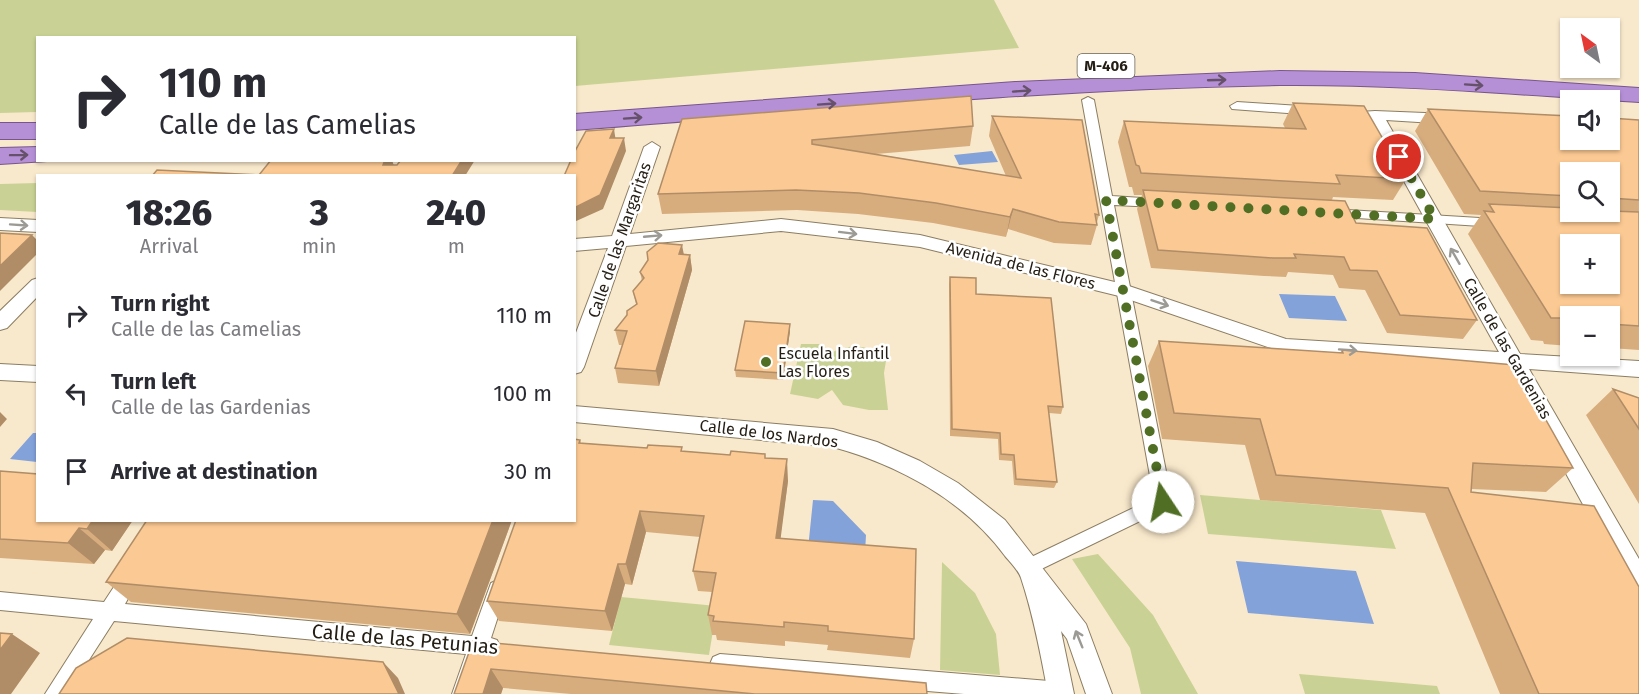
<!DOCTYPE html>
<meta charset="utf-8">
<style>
:root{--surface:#fff;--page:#f2f2f3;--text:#2b2b33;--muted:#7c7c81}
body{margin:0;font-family:"Fira Sans",sans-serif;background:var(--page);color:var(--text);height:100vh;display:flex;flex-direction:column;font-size:22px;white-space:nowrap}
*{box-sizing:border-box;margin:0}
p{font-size:20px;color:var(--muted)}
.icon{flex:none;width:33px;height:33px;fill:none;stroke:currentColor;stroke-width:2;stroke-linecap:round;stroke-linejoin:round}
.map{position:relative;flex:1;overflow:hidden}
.panel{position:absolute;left:36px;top:174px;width:540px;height:348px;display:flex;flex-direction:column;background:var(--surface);border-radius:0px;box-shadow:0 2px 4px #0004}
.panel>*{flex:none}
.hud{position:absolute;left:36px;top:36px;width:540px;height:126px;border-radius:0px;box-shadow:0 2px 4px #0004;background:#fff;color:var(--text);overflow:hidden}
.needle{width:39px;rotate:327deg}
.controls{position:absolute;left:1560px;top:18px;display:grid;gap:12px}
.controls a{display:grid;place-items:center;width:60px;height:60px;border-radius:0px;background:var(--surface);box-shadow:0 2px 4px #0004;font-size:30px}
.pin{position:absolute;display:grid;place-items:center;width:51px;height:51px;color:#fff;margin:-26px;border:3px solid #fff;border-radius:50%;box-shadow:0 2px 6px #0007}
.me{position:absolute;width:66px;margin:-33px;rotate:349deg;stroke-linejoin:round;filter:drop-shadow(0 0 4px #0008)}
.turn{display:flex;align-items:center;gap:21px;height:126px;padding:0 24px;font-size:27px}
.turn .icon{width:78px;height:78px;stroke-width:2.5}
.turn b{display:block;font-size:42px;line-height:51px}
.eta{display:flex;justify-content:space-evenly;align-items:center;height:102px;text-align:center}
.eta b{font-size:36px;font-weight:800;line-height:42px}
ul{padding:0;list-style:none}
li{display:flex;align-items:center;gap:18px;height:78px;padding:0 24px}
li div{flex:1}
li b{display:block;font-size:22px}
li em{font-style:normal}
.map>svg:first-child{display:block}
.green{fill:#c9d294}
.water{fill:#83a2da}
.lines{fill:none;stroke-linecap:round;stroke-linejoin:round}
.pedestrian-casing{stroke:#8b7d62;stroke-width:2}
.minor-casing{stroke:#8b7d62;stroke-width:2}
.trunk-casing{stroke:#77568c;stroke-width:2}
.pedestrian{fill:#fff;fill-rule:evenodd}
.minor{fill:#fff;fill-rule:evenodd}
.trunk{fill:#b690d6;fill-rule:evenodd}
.wall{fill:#d8ad7e;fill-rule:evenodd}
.shaded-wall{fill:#b08d67}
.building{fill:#fbc993;stroke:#b08d67;stroke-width:1.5;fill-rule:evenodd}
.oneway{stroke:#66516b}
.oneway2{stroke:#9c9a95}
.route{stroke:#506f24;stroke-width:10;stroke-dasharray:0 18}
.poi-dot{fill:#506f24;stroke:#fff;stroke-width:2}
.labels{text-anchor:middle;stroke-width:5;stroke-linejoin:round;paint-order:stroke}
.shield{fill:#fff;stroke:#66625a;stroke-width:1.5}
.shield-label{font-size:15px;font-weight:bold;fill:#241e14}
.street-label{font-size:16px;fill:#241e14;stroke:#fff}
.poi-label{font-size:16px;fill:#241e14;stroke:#fff;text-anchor:start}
.near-street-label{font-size:20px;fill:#241e14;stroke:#fff}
</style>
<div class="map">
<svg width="1639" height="694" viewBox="0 0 1639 694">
<rect width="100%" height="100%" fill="#f9e9cc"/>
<path class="green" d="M 0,0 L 994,0 L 1019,48 L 575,86 L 574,38 L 38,38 L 37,112 L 0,113 Z
M 37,183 L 37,212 L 0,210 L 0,184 Z
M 801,344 L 822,344 L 829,354 C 851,342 864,346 887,355 L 884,373 L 888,410 L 869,410 L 843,405 L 832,390 L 818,399 L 790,394 Z
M 1200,495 L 1381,510 L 1396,549 L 1208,534 Z
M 1098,554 L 1153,615 L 1198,694 L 1141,694 L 1130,648 L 1072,559 Z
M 942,562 L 975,593 L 996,634 L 1000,675 L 940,670 Z
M 621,597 L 717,606 L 709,655 L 609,645 Z
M 1299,674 L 1437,686 L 1440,694 L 1305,694 Z"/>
<path class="water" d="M 992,151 L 998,162 L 959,165 L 954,155 Z
M 1279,294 L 1335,296 L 1347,321 L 1289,318 Z
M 33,433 L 37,433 L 37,462 L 10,459 Z
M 813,500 L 833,501 L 866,535 L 865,553 L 808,549 Z
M 1236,561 L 1356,571 L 1374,624 L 1248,613 Z"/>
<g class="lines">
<g class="pedestrian-casing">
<path id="pedestrian" d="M 1088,97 L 1094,100 L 1112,196 L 1157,199 L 1163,203 L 1157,207 L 1114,205 L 1172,502 L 1169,507 L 1029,575 L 1023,573 L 1020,567 L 1023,561 L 1154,498 L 1082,100 Z
M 1331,209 L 1496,219 L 1503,223 L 1496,227 L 1326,216 L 1325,213 Z
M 130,571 L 137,573 L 139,579 L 125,604 L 472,636 L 491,583 L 498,580 L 505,583 L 507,589 L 491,638 L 497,640 L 500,647 L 497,654 L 485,656 L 472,694 L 452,694 L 466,654 L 114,621 L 67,694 L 45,694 L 93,619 L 0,610 L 0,592 L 104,602 L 123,573 Z
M 720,654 L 1061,682 L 1068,685 L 1071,692 L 1070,694 L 964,694 L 720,674 L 713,671 L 710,664 L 713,657 Z"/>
</g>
<g class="minor-casing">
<path id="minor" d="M 1237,102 L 1315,107 L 1322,111 L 1315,115 L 1232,109 L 1230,106 Z
M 1375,111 L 1450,114 L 1458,119 L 1450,124 L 1386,120 L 1520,354 L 1639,361 L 1639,377 L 1529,369 L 1639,559 L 1639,593 L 1630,590 L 1508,368 L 1285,353 L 1119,296 L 920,247 L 781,231 L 626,246 L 584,367 L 581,372 L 574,374 L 574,338 L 608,248 L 574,251 L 574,239 L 612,236 L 644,147 L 652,142 L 660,147 L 630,234 L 781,219 L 920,235 L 1123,284 L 1286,339 L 1499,352 L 1370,120 L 1360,118 L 1358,115 L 1360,112 Z
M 0,218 L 38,220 L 38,232 L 0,230 Z
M 38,278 L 38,296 L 7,328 L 0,330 L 0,311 L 32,280 Z
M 0,364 L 38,366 L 38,382 L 0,380 Z
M 574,406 L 833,429 L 877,442 L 920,461 L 958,483 L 1005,520 L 1086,624 L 1112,694 L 1086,694 L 1067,639 L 1061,631 L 1074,694 L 1048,694 C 1041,655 1033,614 1021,578 C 1019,571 1010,562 1005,556 C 964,500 898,465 833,447 L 574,422 Z"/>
</g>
<g class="trunk-casing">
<path id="trunk" d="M 1280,71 L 1415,73 L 1639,88 L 1639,102 C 1520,95 1400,84 1280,85 C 1045,89 809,112 574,130 L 574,114 L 1015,82 Z
M 0,123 L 38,123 L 38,139 L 0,139 Z
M 38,147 L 38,160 L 47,161 L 0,164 L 0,148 Z"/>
</g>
<use href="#pedestrian" class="pedestrian"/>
<use href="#minor" class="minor"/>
<use href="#trunk" class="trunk"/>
</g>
<path class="wall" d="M 1293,103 L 1406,179 L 1393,200 L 1333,197 L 1332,200 L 1356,223 L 1477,320 L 1463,339 L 1387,333 L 1365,290 L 1339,288 L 1333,275 L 1288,272 L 1286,277 L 1264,276 L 1151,268 L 1137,209 L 1142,195 L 1134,195 L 1132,187 L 1129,187 L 1118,142 L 1124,121 L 1285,128 L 1283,124 Z
M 1428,109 L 1639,120 L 1639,350 L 1610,348 L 1610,316 L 1570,316 L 1570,346 L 1544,344 L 1543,341 L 1531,340 L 1468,234 L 1481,215 L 1464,214 L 1415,131 ZM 1570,172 L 1610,172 L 1610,212 L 1570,212 Z
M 992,116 L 1099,215 L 1097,222 L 1097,225 L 1091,245 L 1054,243 L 1008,229 L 1006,237 L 933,223 L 858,214 L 797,210 L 662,214 L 658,194 L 682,119 L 973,126 L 970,146 L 876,154 L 1006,176 L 989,136 Z
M 684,254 L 690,255 L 692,270 L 659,386 L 618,383 L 615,368 L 622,345 L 619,345 L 615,330 L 636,304 L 633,291 L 642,281 L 640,272 Z
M 950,277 L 976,294 L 1063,407 L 1061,414 L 1049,413 L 1057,482 L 1054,488 L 1014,485 L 1012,461 L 999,460 L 998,439 L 950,436 L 949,284 Z
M 790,331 L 783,380 L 736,377 L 735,370 Z
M 1159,341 L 1340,353 L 1342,350 L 1573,468 L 1546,492 L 1471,489 L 1471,492 L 1639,694 L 1500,694 L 1425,513 L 1260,500 L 1245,445 L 1162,439 L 1148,366 Z
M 1613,389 L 1639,398 L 1639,504 L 1586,415 Z
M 580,440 L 581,443 L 647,448 L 682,447 L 682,451 L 765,458 L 788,481 L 780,538 L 914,639 L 910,658 L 827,650 L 828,645 L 785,641 L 785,646 L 717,640 L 716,635 L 712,635 L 708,615 L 712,592 L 698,591 L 693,571 L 700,537 L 646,532 L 632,585 L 625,584 L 612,631 L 499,621 L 487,601 Z
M 0,471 L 38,520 L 133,520 L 112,551 L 105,550 L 94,564 L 0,558 Z
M 147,520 L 512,520 L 470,634 L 131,602 L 106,582 Z
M 473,641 L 927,694 L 571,694 L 503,688 L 501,694 Z"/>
<path class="shaded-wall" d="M 614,129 L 616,142 L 610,138 Z
M 624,138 L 626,151 L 603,209 L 574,222 L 574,208 Z
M 385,160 L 392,160 L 394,166 L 383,165 Z
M 462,160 L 475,160 L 465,176 L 452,176 Z
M 1013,209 L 1006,237 L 1010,217 Z
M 32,235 L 38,241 L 38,253 L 0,291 L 0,266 Z
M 682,245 L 685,260 L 679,254 Z
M 690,255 L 692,270 L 659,386 L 656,371 Z
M 790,324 L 790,331 L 783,380 L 783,373 Z
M 0,412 L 7,419 L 0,427 Z
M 787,459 L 788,481 L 778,559 L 776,538 Z
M 640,511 L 646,532 L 632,585 L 626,564 Z
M 93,520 L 133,520 L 112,551 L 87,529 Z
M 493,520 L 512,520 L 470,634 L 457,614 Z
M 79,528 L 105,550 L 94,564 L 68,543 Z
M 618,564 L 625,584 L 612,631 L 605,611 Z
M 12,634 L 40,653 L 11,694 L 0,694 L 0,650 Z
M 383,662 L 398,678 L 405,694 L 399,694 Z
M 491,669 L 503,688 L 501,694 L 483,694 Z"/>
<path class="building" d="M 971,96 L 973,126 L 812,140 L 812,144 L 1021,178 L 992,116 L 1082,120 L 1099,215 L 1095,214 L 1097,225 L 1059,222 L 1013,209 L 1010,217 L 936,203 L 859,193 L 796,190 L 658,194 L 682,119 Z
M 1293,103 L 1364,106 L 1406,179 L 1336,175 L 1340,184 L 1141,173 L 1139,166 L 1136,165 L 1124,121 L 1306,129 Z
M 1428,109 L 1570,116 L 1570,140 L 1610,140 L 1610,118 L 1639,120 L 1639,200 L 1610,198 L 1610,172 L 1570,172 L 1570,196 L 1480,191 Z
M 614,129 L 610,138 L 624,138 L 600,195 L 574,208 L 574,176 L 564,176 L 571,160 L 574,160 L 574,153 L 586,131 Z
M 271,160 L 385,160 L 383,165 L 397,165 L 401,160 L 462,160 L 452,176 L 152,176 L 157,170 L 259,175 Z
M 1143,190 L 1345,201 L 1356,223 L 1427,228 L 1477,320 L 1400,315 L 1377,271 L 1350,270 L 1344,257 L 1294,254 L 1296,258 L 1273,258 L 1158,250 Z
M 1489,204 L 1570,208 L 1570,212 L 1610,212 L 1610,211 L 1639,212 L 1639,326 L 1610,324 L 1610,316 L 1570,316 L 1570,322 L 1565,321 L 1563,318 L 1551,318 L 1484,211 L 1494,212 ZM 1570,244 L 1610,244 L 1610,284 L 1570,284 Z
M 0,233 L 32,235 L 0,266 Z
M 658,243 L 682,245 L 679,254 L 690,255 L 656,371 L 615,368 L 627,331 L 615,330 L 627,315 L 627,311 L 637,304 L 633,291 L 644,278 L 640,272 L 648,260 L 647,252 Z
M 950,277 L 976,278 L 976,294 L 1051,298 L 1063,407 L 1048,406 L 1057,482 L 1016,479 L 1014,455 L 1001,454 L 1000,433 L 952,429 Z
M 745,321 L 790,324 L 783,373 L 735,370 Z
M 1159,341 L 1343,353 L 1342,350 L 1515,365 L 1573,468 L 1473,463 L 1471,492 L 1594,506 L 1639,587 L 1639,694 L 1539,694 L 1448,488 L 1276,475 L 1260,419 L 1174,413 Z
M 1613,389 L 1639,398 L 1639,429 Z
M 574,439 L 580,440 L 579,443 L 647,448 L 648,445 L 682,447 L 681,451 L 730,455 L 731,451 L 765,454 L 765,458 L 787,459 L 776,538 L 916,549 L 914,639 L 828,631 L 828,626 L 784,622 L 784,627 L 713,621 L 714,616 L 708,615 L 716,573 L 693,571 L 704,516 L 640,511 L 626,564 L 618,564 L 605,611 L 487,601 L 516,520 L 574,520 Z
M 0,471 L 38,474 L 38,520 L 93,520 L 87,529 L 79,528 L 68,543 L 0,539 Z
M 147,520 L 493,520 L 457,614 L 106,582 Z
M 0,633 L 12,634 L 0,650 Z
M 127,638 L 383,662 L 399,694 L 59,694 L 76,668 Z
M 473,641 L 926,683 L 927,694 L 755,694 L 491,669 L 483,694 L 454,694 Z"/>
<defs><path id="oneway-shaft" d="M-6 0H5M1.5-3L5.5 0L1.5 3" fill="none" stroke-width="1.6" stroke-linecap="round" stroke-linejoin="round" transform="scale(1.5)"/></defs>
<g class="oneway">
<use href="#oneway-shaft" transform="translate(1217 80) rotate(-2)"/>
<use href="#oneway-shaft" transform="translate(1474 85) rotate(4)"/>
<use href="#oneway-shaft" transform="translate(1022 91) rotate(-4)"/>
<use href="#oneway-shaft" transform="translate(827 104) rotate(-4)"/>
<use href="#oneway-shaft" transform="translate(633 118) rotate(-4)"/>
<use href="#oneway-shaft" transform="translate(19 155) rotate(-1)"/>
</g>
<g class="oneway2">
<use href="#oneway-shaft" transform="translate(19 225) rotate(4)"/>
<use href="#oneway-shaft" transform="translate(848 233) rotate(7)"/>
<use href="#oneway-shaft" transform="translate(653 236) rotate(-5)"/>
<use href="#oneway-shaft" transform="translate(1455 256) rotate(-120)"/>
<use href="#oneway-shaft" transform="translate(1160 303) rotate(19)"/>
<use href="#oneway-shaft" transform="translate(1348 350) rotate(4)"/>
<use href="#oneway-shaft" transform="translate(1079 639) rotate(-112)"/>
</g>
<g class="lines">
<path class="route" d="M 1163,502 L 1106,200 L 1435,219 L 1399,157"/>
</g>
<circle class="poi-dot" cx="766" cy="362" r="6"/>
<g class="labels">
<rect class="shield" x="1077.5" y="54" width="57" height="24" rx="4.5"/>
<g class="shield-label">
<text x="1106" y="71">M-406</text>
</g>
<g class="street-label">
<text transform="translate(619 240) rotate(-71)" y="6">Calle de las Margaritas</text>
<text transform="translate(1021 265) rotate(14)" y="6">Avenida de las Flores</text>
<text transform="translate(1508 348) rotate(60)" y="6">Calle de las Gardenias</text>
<text transform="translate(769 433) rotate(7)" y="6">Calle de los Nardos</text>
</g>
<g class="poi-label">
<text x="778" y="359">Escuela Infantil<tspan x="778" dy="18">Las Flores</tspan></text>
</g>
<g class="near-street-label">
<text transform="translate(405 639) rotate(5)" y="7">Calle de las Petunias</text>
</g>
</g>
</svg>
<div class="controls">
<a><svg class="needle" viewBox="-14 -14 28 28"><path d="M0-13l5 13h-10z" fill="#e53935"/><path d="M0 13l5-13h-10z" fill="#7c7c81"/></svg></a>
<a><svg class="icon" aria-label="sound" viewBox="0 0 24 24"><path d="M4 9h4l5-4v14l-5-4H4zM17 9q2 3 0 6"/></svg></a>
<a><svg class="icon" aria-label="search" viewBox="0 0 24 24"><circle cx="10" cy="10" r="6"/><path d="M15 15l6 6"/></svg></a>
<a>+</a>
<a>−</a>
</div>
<div class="pin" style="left:1399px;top:157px;background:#d93025"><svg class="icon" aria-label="arrive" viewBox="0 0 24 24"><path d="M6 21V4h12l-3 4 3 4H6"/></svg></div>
<svg class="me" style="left:1163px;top:502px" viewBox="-20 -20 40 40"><circle r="19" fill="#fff"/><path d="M0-13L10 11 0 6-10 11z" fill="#506f24"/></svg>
<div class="hud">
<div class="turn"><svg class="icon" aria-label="right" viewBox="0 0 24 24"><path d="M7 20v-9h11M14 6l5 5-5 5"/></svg><div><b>110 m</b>Calle de las Camelias</div></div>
</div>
<section class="panel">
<div class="eta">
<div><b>18:26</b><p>Arrival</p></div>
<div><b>3</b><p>min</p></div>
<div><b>240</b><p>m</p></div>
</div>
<ul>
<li><svg class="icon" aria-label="right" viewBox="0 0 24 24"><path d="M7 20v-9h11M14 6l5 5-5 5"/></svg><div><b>Turn right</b><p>Calle de las Camelias</p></div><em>110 m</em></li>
<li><svg class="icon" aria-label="left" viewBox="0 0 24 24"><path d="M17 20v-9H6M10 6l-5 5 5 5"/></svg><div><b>Turn left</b><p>Calle de las Gardenias</p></div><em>100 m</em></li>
<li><svg class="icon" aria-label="arrive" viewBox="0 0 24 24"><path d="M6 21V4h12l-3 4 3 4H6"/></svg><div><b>Arrive at destination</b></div><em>30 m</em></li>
</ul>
</section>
</div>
